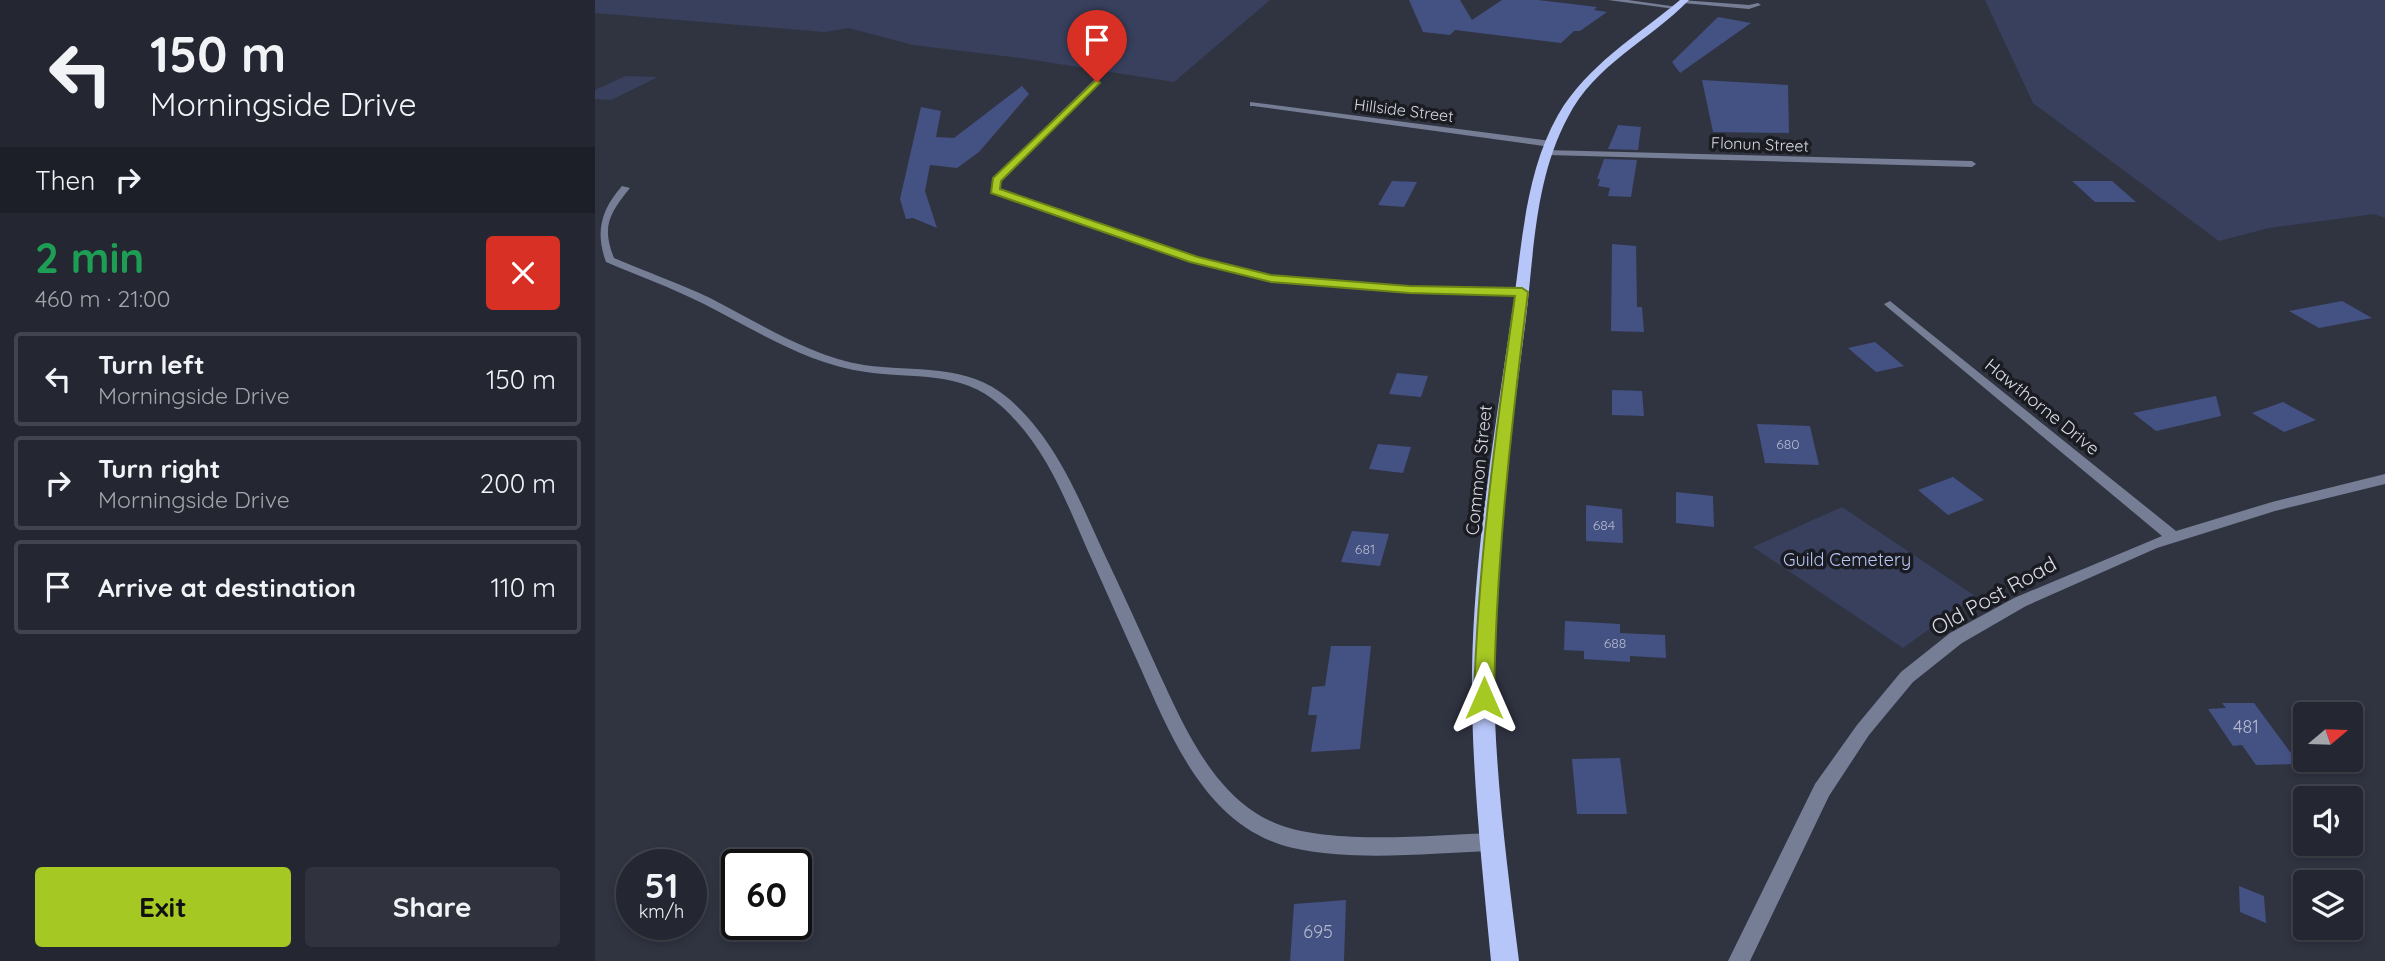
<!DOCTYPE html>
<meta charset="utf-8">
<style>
:root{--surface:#242731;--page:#30333d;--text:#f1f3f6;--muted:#a3a5ab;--line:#41444d;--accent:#a5c823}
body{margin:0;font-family:Quicksand,sans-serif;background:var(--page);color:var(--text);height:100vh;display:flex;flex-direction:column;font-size:26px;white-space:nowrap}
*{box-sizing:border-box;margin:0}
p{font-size:23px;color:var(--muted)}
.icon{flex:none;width:38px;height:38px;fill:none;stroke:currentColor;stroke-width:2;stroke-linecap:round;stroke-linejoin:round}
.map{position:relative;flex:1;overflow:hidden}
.panel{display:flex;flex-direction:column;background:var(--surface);width:595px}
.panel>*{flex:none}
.guide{background:#242731;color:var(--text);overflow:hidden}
.needle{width:46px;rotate:71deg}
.tools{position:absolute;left:1698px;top:702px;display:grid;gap:14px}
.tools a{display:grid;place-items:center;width:70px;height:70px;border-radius:7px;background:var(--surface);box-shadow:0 4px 10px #0003,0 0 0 2px var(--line);font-size:35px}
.speed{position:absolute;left:21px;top:849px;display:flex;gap:14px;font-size:35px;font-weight:700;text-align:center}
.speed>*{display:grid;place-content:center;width:91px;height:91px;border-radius:50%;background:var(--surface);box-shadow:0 4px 10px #0003,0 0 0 2px var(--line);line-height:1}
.speed small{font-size:18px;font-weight:400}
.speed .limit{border:4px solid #111;border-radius:10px;background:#fff;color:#111}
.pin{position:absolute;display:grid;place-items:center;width:60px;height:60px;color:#fff;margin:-72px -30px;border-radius:50% 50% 50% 0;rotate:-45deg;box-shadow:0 0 7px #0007}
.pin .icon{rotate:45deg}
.me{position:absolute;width:77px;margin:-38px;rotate:0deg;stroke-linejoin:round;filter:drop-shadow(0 0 5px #0008)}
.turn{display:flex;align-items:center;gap:24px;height:147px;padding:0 35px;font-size:32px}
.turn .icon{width:91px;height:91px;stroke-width:2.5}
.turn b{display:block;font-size:49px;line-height:60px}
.then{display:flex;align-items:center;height:66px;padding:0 35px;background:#0003;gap:14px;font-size:26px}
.round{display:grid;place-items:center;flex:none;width:74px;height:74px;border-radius:7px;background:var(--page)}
.headline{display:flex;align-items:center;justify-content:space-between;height:119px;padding:0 35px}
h1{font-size:42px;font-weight:700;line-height:52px;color:#1e9e55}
.cta{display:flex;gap:14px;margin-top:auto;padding:14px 35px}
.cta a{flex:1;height:80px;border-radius:7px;background:var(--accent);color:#111;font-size:28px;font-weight:700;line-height:80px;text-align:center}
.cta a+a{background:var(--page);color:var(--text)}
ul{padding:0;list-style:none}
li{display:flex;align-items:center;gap:21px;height:94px;margin:0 14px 10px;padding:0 21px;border:4px solid var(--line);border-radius:7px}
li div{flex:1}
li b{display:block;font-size:26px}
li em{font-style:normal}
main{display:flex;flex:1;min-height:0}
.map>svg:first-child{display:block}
.green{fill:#38405e}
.building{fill:#445183}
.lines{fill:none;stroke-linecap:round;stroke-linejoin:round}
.minor{fill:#767e96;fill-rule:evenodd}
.primary{fill:#b7c6f8;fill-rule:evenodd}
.route{fill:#a5c823;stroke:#6b8217;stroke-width:2}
.labels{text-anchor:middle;stroke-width:7;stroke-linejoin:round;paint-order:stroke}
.number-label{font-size:14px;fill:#b4b9cc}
.far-street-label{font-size:16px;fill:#d9dce5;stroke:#1a1c22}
.street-label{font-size:18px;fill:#d9dce5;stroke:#1a1c22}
.park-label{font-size:18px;fill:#b7c5f5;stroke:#1a1c22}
.near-number-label{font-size:18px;fill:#b4b9cc}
.near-street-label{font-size:21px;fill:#d9dce5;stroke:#1a1c22}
</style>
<main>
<section class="panel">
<div class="guide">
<div class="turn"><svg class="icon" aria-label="left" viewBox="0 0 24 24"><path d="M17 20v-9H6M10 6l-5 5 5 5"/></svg><div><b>150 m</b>Morningside Drive</div></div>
<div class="then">Then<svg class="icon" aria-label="right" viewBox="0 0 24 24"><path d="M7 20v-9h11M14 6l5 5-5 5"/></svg></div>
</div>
<div class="headline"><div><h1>2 min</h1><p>460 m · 21:00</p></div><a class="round" style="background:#d93025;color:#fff"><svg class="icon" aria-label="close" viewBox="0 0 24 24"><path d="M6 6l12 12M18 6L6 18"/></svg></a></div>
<ul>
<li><svg class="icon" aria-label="left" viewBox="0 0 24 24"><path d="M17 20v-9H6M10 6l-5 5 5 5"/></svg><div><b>Turn left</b><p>Morningside Drive</p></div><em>150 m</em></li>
<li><svg class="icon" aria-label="right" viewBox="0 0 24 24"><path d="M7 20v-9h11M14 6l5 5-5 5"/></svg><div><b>Turn right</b><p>Morningside Drive</p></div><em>200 m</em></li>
<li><svg class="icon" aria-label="arrive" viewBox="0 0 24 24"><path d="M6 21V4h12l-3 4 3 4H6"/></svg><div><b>Arrive at destination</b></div><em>110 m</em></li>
</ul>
<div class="cta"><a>Exit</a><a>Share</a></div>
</section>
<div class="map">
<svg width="1790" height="961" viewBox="0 0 1790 961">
<rect width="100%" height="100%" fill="#303441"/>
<path class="green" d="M 0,0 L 675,0 L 579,82 L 426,58 L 318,45 L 253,28 L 230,32 L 0,13 Z
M 1390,0 L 1790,0 L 1790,218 L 1779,214 L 1674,228 L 1624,241 L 1438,103 Z
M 31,76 L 63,77 L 16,100 L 0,99 L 0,90 Z
M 1247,507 L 1380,596 L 1308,648 L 1158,547 Z"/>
<path class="building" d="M 814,0 L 865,0 L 877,20 L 907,0 L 943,0 L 1002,7 L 999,10 L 1012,12 L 985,31 L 979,31 L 966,43 L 860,30 L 855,35 L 828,32 Z
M 1123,17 L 1156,23 L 1085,73 L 1077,62 Z
M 1107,80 L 1193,85 L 1194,133 L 1118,132 Z
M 427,86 L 434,94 L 384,152 L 362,168 L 335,165 L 330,191 L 342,228 L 318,218 L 311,219 L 305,199 L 326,107 L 346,111 L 341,137 L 359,138 Z
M 1023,125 L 1046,127 L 1043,150 L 1013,149 Z
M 1009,159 L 1042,160 L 1036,197 L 1013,196 L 1015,188 L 1003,186 L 1005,179 L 1002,179 Z
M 797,181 L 822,182 L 809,207 L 783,205 Z
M 1477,181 L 1517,181 L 1541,202 L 1500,202 Z
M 1017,244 L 1041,246 L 1042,307 L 1047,307 L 1049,332 L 1016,331 Z
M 1747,301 L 1777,318 L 1724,328 L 1694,311 Z
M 1280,342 L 1309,366 L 1281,372 L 1253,348 Z
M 802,373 L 833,376 L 826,397 L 794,394 Z
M 1017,390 L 1047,391 L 1049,416 L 1017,415 Z
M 1621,396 L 1626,416 L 1561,431 L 1538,413 Z
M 1688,402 L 1721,420 L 1689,432 L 1657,413 Z
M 1162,424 L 1215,426 L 1224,465 L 1170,463 Z
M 783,444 L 816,447 L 808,473 L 774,469 Z
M 1358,477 L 1389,500 L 1353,515 L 1323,490 Z
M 1081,492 L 1118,496 L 1119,527 L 1081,523 Z
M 991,505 L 1027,509 L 1028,543 L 991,541 Z
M 757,531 L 794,534 L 785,566 L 746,562 Z
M 970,621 L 1025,624 L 1025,633 L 1070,635 L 1071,658 L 1035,656 L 1035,662 L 989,659 L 989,651 L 969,650 Z
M 736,646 L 776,646 L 765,749 L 716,752 L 722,715 L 713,715 L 717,687 L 730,686 Z
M 1627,703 L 1659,703 L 1704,764 L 1661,765 L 1647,745 L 1638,746 L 1613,709 L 1631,708 Z
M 1025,758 L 1032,814 L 982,814 L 977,759 Z
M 1644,886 L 1669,896 L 1671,923 L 1645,912 Z
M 751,900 L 749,961 L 695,961 L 699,904 Z"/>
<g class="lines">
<path class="minor" d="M 1013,0 L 1033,0 L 1083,7 L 1080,9 Z
M 1086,0 L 1154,5 L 1163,3 L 1166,5 L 1154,9 L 1088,3 Z
M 499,80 L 506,82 L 406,181 L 405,190 L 603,257 L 676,275 L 814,286 L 927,289 L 932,292 L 927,295 L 814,292 L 676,281 L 595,261 L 397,193 L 398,178 Z
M 655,102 L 956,141 L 960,144 L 956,147 L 658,106 L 655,106 Z
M 950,150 L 1377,161 L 1381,164 L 1377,167 L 953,155 L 949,152 Z
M 27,186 L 35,188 C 15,213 6,226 19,258 C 51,272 84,283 115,298 C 164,323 215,356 269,365 C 319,372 372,363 413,398 C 460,439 482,494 507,549 C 527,591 546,633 565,675 C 591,731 622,802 685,825 C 739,845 839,835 898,833 L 905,835 L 908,842 L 905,849 L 898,851 C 833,853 762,862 698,848 C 612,828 577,739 545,667 C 527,628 510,588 492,549 C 469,496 449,444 405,405 C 366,370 318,379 271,372 C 212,364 160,330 109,304 C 77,288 44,276 11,262 C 0,232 6,210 27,186 Z
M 1295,301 L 1581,531 L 1677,502 L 1790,474 L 1790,484 L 1680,511 L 1562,548 L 1431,606 L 1367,643 L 1318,682 L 1274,735 L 1234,796 L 1155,961 L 1133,961 L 1220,784 L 1262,725 L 1306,672 L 1355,633 L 1419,598 L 1567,536 L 1291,306 L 1289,304 Z"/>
<path class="primary" d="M 1085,0 L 1094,0 C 1054,41 1000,64 973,117 C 940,178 939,251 931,318 C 916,435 899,552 899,671 C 899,768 912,865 924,961 L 896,961 C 887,865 876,768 877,671 C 879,553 899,436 916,320 C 927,252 928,177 963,115 C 992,65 1042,36 1085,0 Z"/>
</g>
<path class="route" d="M 502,79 L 505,83 L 406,181 L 405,189 L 603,257 L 676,275 L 814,286 L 927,288 L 933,292 C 916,427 901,562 899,698 L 896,704 L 889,706 L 882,704 L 879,698 C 883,563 901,429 920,296 L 814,293 L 676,282 L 595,262 L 396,193 L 398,178 Z"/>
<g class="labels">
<g class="number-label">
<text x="1193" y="449">680</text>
<text x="1009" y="530">684</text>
<text x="770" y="554">681</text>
<text x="1020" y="648">688</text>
</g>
<g class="far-street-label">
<text transform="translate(809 110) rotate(7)" y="6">Hillside Street</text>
<text transform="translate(1165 144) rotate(2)" y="6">Flonun Street</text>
</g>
<g class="street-label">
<text transform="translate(1447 407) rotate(39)" y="6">Hawthorne Drive</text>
<text transform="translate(884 470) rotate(-84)" y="6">Common Street</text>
</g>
<g class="park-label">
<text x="1252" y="566">Guild Cemetery</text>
</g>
<g class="near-number-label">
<text x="1651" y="733">481</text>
<text x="723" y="938">695</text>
</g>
<g class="near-street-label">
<text transform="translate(1399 596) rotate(-29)" y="7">Old Post Road</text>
</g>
</g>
</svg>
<div class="tools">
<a><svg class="needle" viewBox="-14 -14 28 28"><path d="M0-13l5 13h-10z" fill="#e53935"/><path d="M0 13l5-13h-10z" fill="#a3a5ab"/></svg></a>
<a><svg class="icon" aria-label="sound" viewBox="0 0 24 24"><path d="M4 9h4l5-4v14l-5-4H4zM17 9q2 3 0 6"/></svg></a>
<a><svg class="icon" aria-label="layers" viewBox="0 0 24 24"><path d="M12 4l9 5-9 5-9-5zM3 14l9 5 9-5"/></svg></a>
</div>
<div class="speed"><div>51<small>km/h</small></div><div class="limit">60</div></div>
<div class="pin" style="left:502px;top:82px;background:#d93025"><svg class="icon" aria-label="arrive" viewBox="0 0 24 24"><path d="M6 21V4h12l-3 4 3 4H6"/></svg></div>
<svg class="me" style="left:889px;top:698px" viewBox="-20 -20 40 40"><path d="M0-17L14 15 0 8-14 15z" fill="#a5c823" stroke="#fff" stroke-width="4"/></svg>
</div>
</main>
